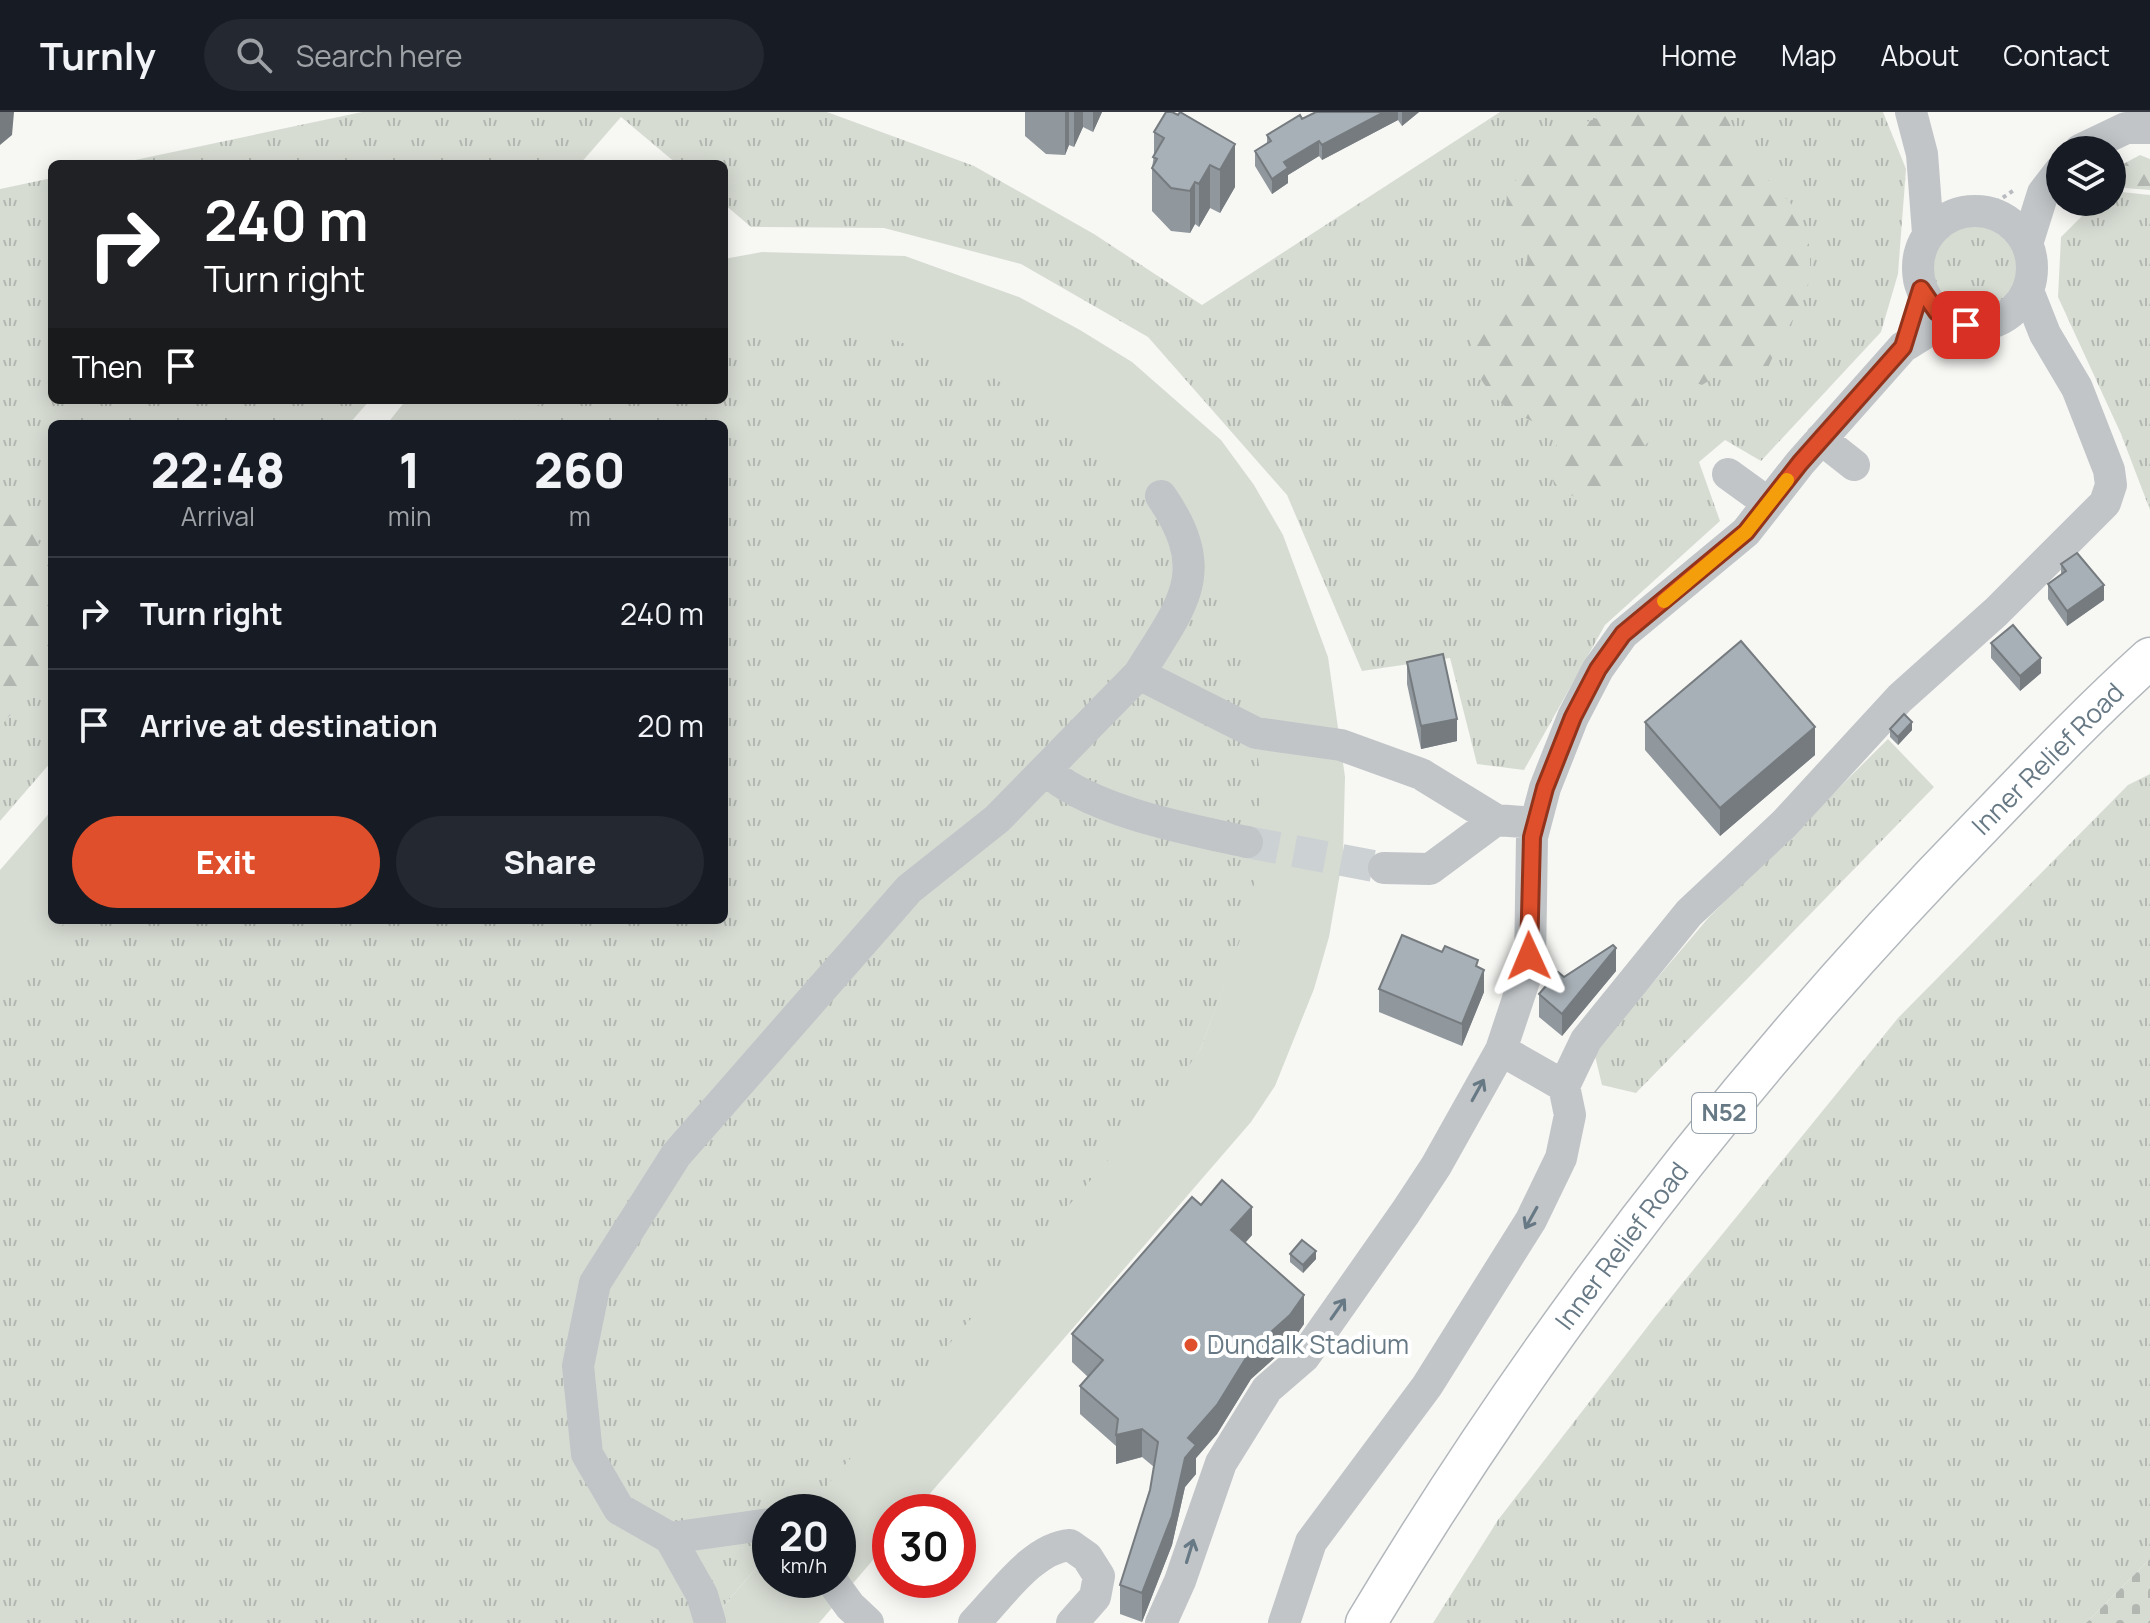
<!DOCTYPE html>
<style>
:root{--surface:#171b24;--page:#242831;--text:#f1f3f6;--muted:#9ea1a6;--line:#363941;--accent:#e04f2b}
body{margin:0;font-family:Manrope,sans-serif;background:var(--page);color:var(--text);height:100vh;display:flex;flex-direction:column;font-size:30px;white-space:nowrap}
*{box-sizing:border-box;margin:0}
p{font-size:26px;color:var(--muted)}
.icon{flex:none;width:44px;height:44px;fill:none;stroke:currentColor;stroke-width:2;stroke-linecap:round;stroke-linejoin:round}
.map{position:relative;flex:1;overflow:hidden}
.drawer{position:absolute;left:48px;top:308px;width:680px;height:504px;display:flex;flex-direction:column;background:var(--surface);border-radius:12px;box-shadow:0 4px 20px #0003}
.drawer>*{flex:none}
.hud{position:absolute;left:48px;top:48px;width:680px;height:244px;border-radius:12px;box-shadow:0 4px 20px #0003;background:#202124;color:#fff;overflow:hidden}
.fabs{position:absolute;left:2046px;top:24px;display:grid;gap:16px}
.fabs a{display:grid;place-items:center;width:80px;height:80px;border-radius:50%;background:var(--surface);box-shadow:0 4px 20px #0003;font-size:40px}
.speed{position:absolute;left:752px;top:1382px;display:flex;gap:16px;font-size:40px;font-weight:700;text-align:center}
.speed>*{display:grid;place-content:center;width:104px;height:104px;border-radius:50%;background:var(--surface);box-shadow:0 4px 20px #0003;line-height:1}
.speed small{font-size:20px;font-weight:400}
.speed .limit{border:12px solid #d22;background:#fff;color:#111}
.pin{position:absolute;display:grid;place-items:center;width:68px;height:68px;color:#fff;margin:-34px;border-radius:16px;box-shadow:0 4px 12px #0006}
.me{position:absolute;width:88px;margin:-44px;rotate:359deg;stroke-linejoin:round;filter:drop-shadow(0 0 6px #0008)}
.turn{display:flex;align-items:center;gap:28px;height:168px;padding:0 24px;font-size:36px}
.turn .icon{width:104px;height:104px;stroke-width:2.5}
.turn b{display:block;font-size:56px;line-height:68px}
.then{display:flex;align-items:center;height:76px;padding:0 24px;background:#0003;gap:16px;font-size:30px}
.eta{display:flex;justify-content:space-evenly;align-items:center;height:136px;text-align:center}
.eta b{font-size:48px;font-weight:800;line-height:56px}
.action{display:flex;gap:16px;margin-top:auto;padding:16px 24px}
.action a{flex:1;height:92px;border-radius:48px;background:var(--accent);color:#fff;font-size:32px;font-weight:800;line-height:92px;text-align:center}
.action a+a{background:var(--page);color:var(--text)}
ul{padding:0;list-style:none}
li{display:flex;align-items:center;gap:24px;height:112px;padding:0 24px;border-top:2px solid var(--line)}
li div{flex:1}
li b{display:block;font-size:30px}
li em{font-style:normal}
header{display:flex;align-items:center;gap:48px;box-sizing:border-box;height:112px;padding:0 40px;background:var(--surface);border-bottom:2px solid var(--line)}
header strong{font-size:38px}
nav{display:flex;gap:44px;margin-inline-start:auto;font-size:28px}
.search{width:560px;height:72px;background:var(--page);display:flex;align-items:center;gap:20px;box-sizing:border-box;padding:0 28px;border-radius:44px;color:var(--muted);font-size:30px}
.map>svg:first-child{display:block}
.grass{fill:url(#grass-tufts)}
.forest{fill:url(#forest-firs)}
.cemetery{fill:url(#cemetery-stones)}
.pitch{fill:#d7dcd3}
.lines{fill:none;stroke-linecap:round;stroke-linejoin:round}
.minor-tunnel{stroke:#ccd1d3;stroke-width:32;stroke-dasharray:32 16;stroke-linecap:butt}
.major-casing{stroke:#b2b7bb;stroke-width:43}
.path{stroke:#b9bcbf;stroke-width:4;stroke-dasharray:4 4;stroke-linecap:butt}
.minor{stroke:#c1c5c8;stroke-width:32}
.major{stroke:#fff;stroke-width:40}
.wall{fill:#90979d}
.shaded-wall{fill:#757b7f}
.building{fill:#a7b0b6;stroke:#757b7f;stroke-width:2}
.oneway{stroke:#677985}
.route-casing{stroke:#92331c;stroke-width:20}
.route{stroke:#e04f2b;stroke-width:14}
.slow{stroke:#f59e0b;stroke-width:14}
.poi-dot{fill:#e04f2b;stroke:#fff;stroke-width:3}
.labels{text-anchor:middle;stroke-width:8;stroke-linejoin:round;paint-order:stroke}
.shield{fill:#fff;stroke:#95a1aa;stroke-width:2}
.shield-label{font-size:24px;font-weight:bold;fill:#677985}
.street-label{font-size:26px;fill:#677985;stroke:#fff}
.poi-label{font-size:26px;fill:#677985;stroke:#fff;text-anchor:start}
</style>
<header>
<strong>Turnly</strong>
<div class="search"><svg class="icon" aria-label="search" viewBox="0 0 24 24"><circle cx="10" cy="10" r="6"/><path d="M15 15l6 6"/></svg>Search here</div>
<nav><a>Home</a><a>Map</a><a>About</a><a>Contact</a></nav>
</header>
<div class="map">
<svg width="2150" height="1511" viewBox="0 0 2150 1511">
<defs>
<pattern id="grass-tufts" width="24" height="20" patternUnits="userSpaceOnUse" patternTransform="scale(2)"><rect width="24" height="20" fill="#d7dcd3"/><path d="M3 7l-1-3M5 7V3M7 7l1-3M15 17l-1-3M17 17v-4M19 17l1-3" fill="none" stroke="#b2b7b1"/></pattern>
<pattern id="forest-firs" width="22" height="20" patternUnits="userSpaceOnUse" patternTransform="scale(2)"><rect width="22" height="20" fill="#d7dcd3"/><path d="M5 1l3.5 6h-7zM16 11l3.5 6h-7z" fill="#b2b7b1"/></pattern>
<pattern id="cemetery-stones" width="16" height="16" patternUnits="userSpaceOnUse" patternTransform="scale(2)"><rect width="16" height="16" fill="#d7dcd3"/><path d="M2 7V4a2 2 0 0 1 4 0v3zM10 15v-3a2 2 0 0 1 4 0v3z" fill="#b2b7b1"/></pattern>
</defs>
<rect width="100%" height="100%" fill="#f7f7f4"/>
<path class="grass" d="M 362,0 L 827,0 L 974,54 L 1094,122 L 1202,193 L 1500,0 L 1883,0 L 1906,57 L 1898,162 L 1881,220 L 1761,349 L 1725,328 L 1699,350 L 1720,409 L 1605,513 L 1524,658 L 1477,652 L 1450,546 L 1362,559 L 1287,383 L 1148,225 L 1021,152 L 884,116 L 751,115 L 724,92 L 724,52 L 677,52 L 621,5 L 580,52 L 116,52 Z
M 52,66 L 52,288 L 370,288 L 349,312 L 52,312 L 52,649 L 0,709 L 0,77 Z
M 2112,79 L 2150,83 L 2150,398 L 2121,322 L 2058,185 L 2061,125 L 2096,90 L 2112,90 Z
M1931 156a44 44 0 1 1 88 0a44 44 0 1 1-88 0Z
M 769,222 L 889,225 L 985,260 L 1040,289 L 1082,315 L 1161,384 L 1209,458 L 1248,565 L 1262,669 L 1261,737 L 1250,803 L 1201,936 L 1186,960 L 805,1400 L 770,1400 L 770,1440 L 709,1511 L 0,1511 L 0,883 L 65,808 L 724,808 L 724,312 L 505,312 L 545,288 L 724,288 L 724,231 Z
M 1888,627 L 1934,675 L 1636,981 L 1602,973 L 1594,940 L 1710,804 Z
M 2150,662 L 2150,1447 L 2086,1511 L 1433,1511 L 1498,1408 L 1655,1205 L 1898,906 L 2128,673 Z"/>
<path class="forest" d="M 1614,0 L 1722,0 C 1732,12 1734,25 1742,37 C 1769,80 1811,89 1810,149 C 1810,157 1811,165 1808,173 C 1798,205 1777,230 1766,261 L 1731,255 L 1702,273 L 1673,263 L 1623,260 L 1655,323 L 1588,393 L 1554,373 L 1550,351 L 1558,328 C 1535,303 1517,310 1494,284 C 1459,245 1466,218 1502,184 C 1508,178 1521,170 1524,162 C 1528,154 1527,140 1528,131 L 1506,100 L 1507,79 L 1537,43 L 1567,17 Z
M 2140,43 L 2150,47 L 2150,78 L 2112,75 L 2112,58 Z
M 9,385 L 52,452 L 52,554 L 0,615 L 0,389 Z"/>
<path class="cemetery" d="M 2150,1447 L 2150,1511 L 2086,1511 Z"/>
<path class="pitch" d="M 762,140 L 905,144 L 1019,185 L 1080,218 L 1132,250 L 1221,328 L 1254,373 L 1283,423 L 1328,545 L 1345,665 L 1343,744 L 1329,825 L 1314,877 L 1275,974 L 1251,1010 L 914,1400 L 890,1400 L 890,1428 L 819,1511 L 709,1511 L 770,1440 L 770,1468 L 838,1468 L 838,1400 L 804,1400 L 1185,959 L 1201,936 L 1249,803 L 1260,736 L 1261,669 L 1247,565 L 1208,459 L 1185,418 L 1160,385 L 1082,316 L 984,261 L 889,226 L 769,223 L 724,232 L 724,147 Z
M 406,288 L 547,288 L 507,312 L 387,312 Z
M 52,698 L 52,808 L 67,808 L 0,884 L 0,758 Z"/>
<g class="lines">
<path class="minor-tunnel" d="M 1247,730 L 1384,756"/>
<g class="major-casing">
<path id="major" d="M 1366,1511 C 1539,1222 1746,955 1981,714 C 2036,657 2091,599 2150,546"/>
</g>
<path class="path" d="M 1983,99 L 2014,78"/>
<path class="minor" d="M 1911,0 L 1922,42 L 1928,121
M 2080,38 L 2126,16 L 2150,16
M1918 156a57 57 0 1 1 114 0a57 57 0 1 1-114 0Z
M 2027,132 L 2043,81 L 2060,59
M 1821,327 L 1854,353
M 1728,362 L 1768,391
M 1139,562 C 1182,492 1214,461 1161,384
M 1046,658 C 1090,699 1188,717 1247,730
M 1384,756 L 1430,757 L 1496,708
M 1501,938 L 1530,851 L 1532,725 L 1545,676 L 1573,605 L 1598,557 L 1623,522 L 1746,420 L 1800,351 L 1903,235 L 1948,207
M 1564,974 L 1586,928 L 1689,801 L 1784,712 L 1900,586 L 1996,500 L 2105,391 L 2111,373 L 2109,358 L 2077,276 L 2045,222 L 2028,179
M 670,1426 L 770,1412
M 831,1468 L 850,1494 L 868,1511
M 710,1510 L 702,1483 L 670,1426 L 619,1397 L 587,1342 L 578,1254 L 595,1171 L 676,1043 L 909,777 L 997,707 L 1139,562 L 1256,621 L 1341,633 L 1421,662 L 1496,708 L 1535,711
M 974,1511 C 1000,1485 1032,1436 1070,1433 L 1087,1445 L 1099,1464 L 1095,1485 L 1072,1511
M 1161,1511 L 1180,1469 L 1221,1351 L 1267,1277 L 1304,1245 L 1405,1101 L 1436,1054 L 1501,938 L 1564,974 L 1570,1003 L 1561,1046 L 1531,1108 L 1427,1274 L 1311,1430 L 1284,1511"/>
<use href="#major" class="major"/>
</g>
<path class="wall" d="M 1025,0 L 1102,0 L 1093,20 L 1083,15 L 1074,35 L 1069,33 L 1065,43 L 1046,42 L 1025,24 Z
M 1166,0 L 1235,75 L 1220,101 L 1210,96 L 1199,115 L 1195,112 L 1190,121 L 1171,119 L 1152,99 L 1152,56 L 1154,42 L 1154,20 Z
M 1316,0 L 1419,0 L 1402,14 L 1398,8 L 1322,48 L 1319,44 L 1288,63 L 1288,71 L 1272,82 L 1255,54 L 1255,39 L 1267,32 L 1267,23 Z
M 2061,452 L 2104,488 L 2067,514 L 2048,487 L 2048,472 L 2061,463 Z
M 1991,531 L 2041,561 L 2020,579 L 1991,546 Z
M 1407,550 L 1457,629 L 1421,637 L 1407,572 Z
M 1645,610 L 1815,643 L 1720,724 L 1645,638 Z
M 1890,617 L 1912,618 L 1898,633 L 1890,625 Z
M 1478,855 L 1484,880 L 1462,934 L 1379,900 L 1379,877 Z
M 1616,859 L 1562,924 L 1539,905 L 1539,882 L 1564,865 Z
M 1201,1093 L 1252,1123 L 1245,1131 L 1304,1212 L 1290,1232 L 1251,1267 L 1217,1322 L 1196,1346 L 1196,1362 L 1185,1375 L 1172,1433 L 1142,1510 L 1120,1502 L 1120,1473 L 1150,1378 L 1154,1355 L 1142,1345 L 1116,1352 L 1116,1334 L 1080,1302 L 1080,1274 L 1088,1265 L 1072,1250 L 1072,1222 Z
M 1290,1142 L 1316,1147 L 1303,1161 L 1290,1150 Z"/>
<path class="shaded-wall" d="M 0,0 L 14,0 L 12,23 L 0,33 Z
M 1065,0 L 1069,0 L 1069,33 L 1065,43 Z
M 1074,0 L 1083,0 L 1083,15 L 1074,35 Z
M 1093,0 L 1102,0 L 1093,20 Z
M 1384,0 L 1398,0 L 1398,8 L 1322,48 L 1322,33 Z
M 1402,0 L 1419,0 L 1402,14 Z
M 1319,29 L 1319,44 L 1288,63 L 1288,71 L 1272,82 L 1272,67 L 1284,50 Z
M 1235,32 L 1235,75 L 1220,101 L 1220,58 Z
M 1210,53 L 1210,96 L 1199,115 L 1199,72 Z
M 1195,70 L 1195,112 L 1190,121 L 1190,79 Z
M 2104,473 L 2104,488 L 2067,514 L 2067,499 Z
M 2041,546 L 2041,561 L 2020,579 L 2020,564 Z
M 1457,607 L 1457,629 L 1421,637 L 1421,614 Z
M 1912,610 L 1912,618 L 1898,633 L 1898,625 Z
M 1815,615 L 1815,643 L 1720,724 L 1720,696 Z
M 1616,836 L 1616,859 L 1562,924 L 1562,902 Z
M 1484,858 L 1484,880 L 1462,934 L 1462,912 Z
M 1252,1095 L 1252,1123 L 1231,1147 L 1231,1118 Z
M 1316,1139 L 1316,1147 L 1303,1161 L 1303,1153 Z
M 1304,1183 L 1304,1212 L 1290,1232 L 1251,1267 L 1217,1322 L 1196,1346 L 1196,1362 L 1185,1375 L 1172,1433 L 1142,1510 L 1142,1481 L 1188,1326 L 1251,1238 Z
M 1142,1317 L 1142,1345 L 1116,1352 L 1116,1323 Z"/>
<path class="building" d="M 1166,0 L 1172,0 L 1178,3 L 1180,0 L 1235,32 L 1220,58 L 1210,53 L 1199,72 L 1195,70 L 1190,79 L 1171,76 L 1152,56 L 1157,47 L 1153,45 L 1164,26 L 1154,20 Z
M 1316,0 L 1384,0 L 1322,33 L 1319,29 L 1284,50 L 1288,56 L 1272,67 L 1255,39 L 1271,29 L 1267,23 L 1300,3 L 1302,7 Z
M 2077,441 L 2104,473 L 2067,499 L 2048,472 L 2066,459 L 2061,452 Z
M 2013,513 L 2041,546 L 2020,564 L 1991,531 Z
M 1741,529 L 1815,615 L 1720,696 L 1645,610 Z
M 1443,542 L 1457,607 L 1421,614 L 1407,550 Z
M 1904,602 L 1912,610 L 1898,625 L 1890,617 Z
M 1402,823 L 1442,840 L 1445,834 L 1478,848 L 1476,854 L 1484,858 L 1462,912 L 1379,877 Z
M 1613,833 L 1616,836 L 1562,902 L 1539,882 L 1558,860 L 1564,865 Z
M 1222,1068 L 1252,1095 L 1231,1118 L 1304,1183 L 1290,1203 L 1251,1238 L 1217,1293 L 1188,1326 L 1196,1333 L 1185,1346 L 1172,1404 L 1142,1481 L 1120,1473 L 1150,1378 L 1158,1330 L 1142,1317 L 1116,1323 L 1118,1307 L 1080,1274 L 1103,1248 L 1072,1222 L 1192,1085 L 1201,1093 Z
M 1302,1128 L 1316,1139 L 1303,1153 L 1290,1142 Z"/>
<defs><path id="oneway-shaft" d="M-6 0H5M1.5-3L5.5 0L1.5 3" fill="none" stroke-width="1.6" stroke-linecap="round" stroke-linejoin="round" transform="scale(2)"/></defs>
<g class="oneway">
<use href="#oneway-shaft" transform="translate(1478 978) rotate(-61)"/>
<use href="#oneway-shaft" transform="translate(1531 1106) rotate(119)"/>
<use href="#oneway-shaft" transform="translate(1338 1197) rotate(-55)"/>
<use href="#oneway-shaft" transform="translate(1190 1439) rotate(-73)"/>
</g>
<g class="lines">
<g class="route-casing">
<path id="route" d="M 1529,844 L 1532,725 L 1545,676 L 1573,605 L 1598,557 L 1623,522 L 1746,420 L 1800,351 L 1903,235 L 1921,177 L 1937,200 L 1966,213"/>
</g>
<use href="#route" class="route"/>
<path class="slow" d="M 1664,489 L 1746,420 L 1787,368"/>
</g>
<circle class="poi-dot" cx="1191" cy="1233" r="8"/>
<g class="labels">
<rect class="shield" x="1692" y="981" width="64" height="40" rx="6"/>
<g class="shield-label">
<text x="1724" y="1009">N52</text>
</g>
<g class="street-label">
<text transform="translate(2048 647) rotate(-45)" y="9">Inner Relief Road</text>
<text transform="translate(1622 1134) rotate(-53)" y="9">Inner Relief Road</text>
</g>
<g class="poi-label">
<text x="1207" y="1242">Dundalk Stadium</text>
</g>
</g>
</svg>
<div class="fabs">
<a><svg class="icon" aria-label="layers" viewBox="0 0 24 24"><path d="M12 4l9 5-9 5-9-5zM3 14l9 5 9-5"/></svg></a>
</div>
<div class="speed"><div>20<small>km/h</small></div><div class="limit">30</div></div>
<div class="pin" style="left:1966px;top:213px;background:#d93025"><svg class="icon" aria-label="arrive" viewBox="0 0 24 24"><path d="M6 21V4h12l-3 4 3 4H6"/></svg></div>
<svg class="me" style="left:1529px;top:844px" viewBox="-20 -20 40 40"><path d="M0-17L14 15 0 8-14 15z" fill="#e04f2b" stroke="#fff" stroke-width="4"/></svg>
<div class="hud">
<div class="turn"><svg class="icon" aria-label="right" viewBox="0 0 24 24"><path d="M7 20v-9h11M14 6l5 5-5 5"/></svg><div><b>240 m</b>Turn right</div></div>
<div class="then">Then<svg class="icon" aria-label="arrive" viewBox="0 0 24 24"><path d="M6 21V4h12l-3 4 3 4H6"/></svg></div>
</div>
<section class="drawer">
<div class="eta">
<div><b>22:48</b><p>Arrival</p></div>
<div><b>1</b><p>min</p></div>
<div><b>260</b><p>m</p></div>
</div>
<ul>
<li><svg class="icon" aria-label="right" viewBox="0 0 24 24"><path d="M7 20v-9h11M14 6l5 5-5 5"/></svg><div><b>Turn right</b></div><em>240 m</em></li>
<li><svg class="icon" aria-label="arrive" viewBox="0 0 24 24"><path d="M6 21V4h12l-3 4 3 4H6"/></svg><div><b>Arrive at destination</b></div><em>20 m</em></li>
</ul>
<div class="action"><a>Exit</a><a>Share</a></div>
</section>
</div>
